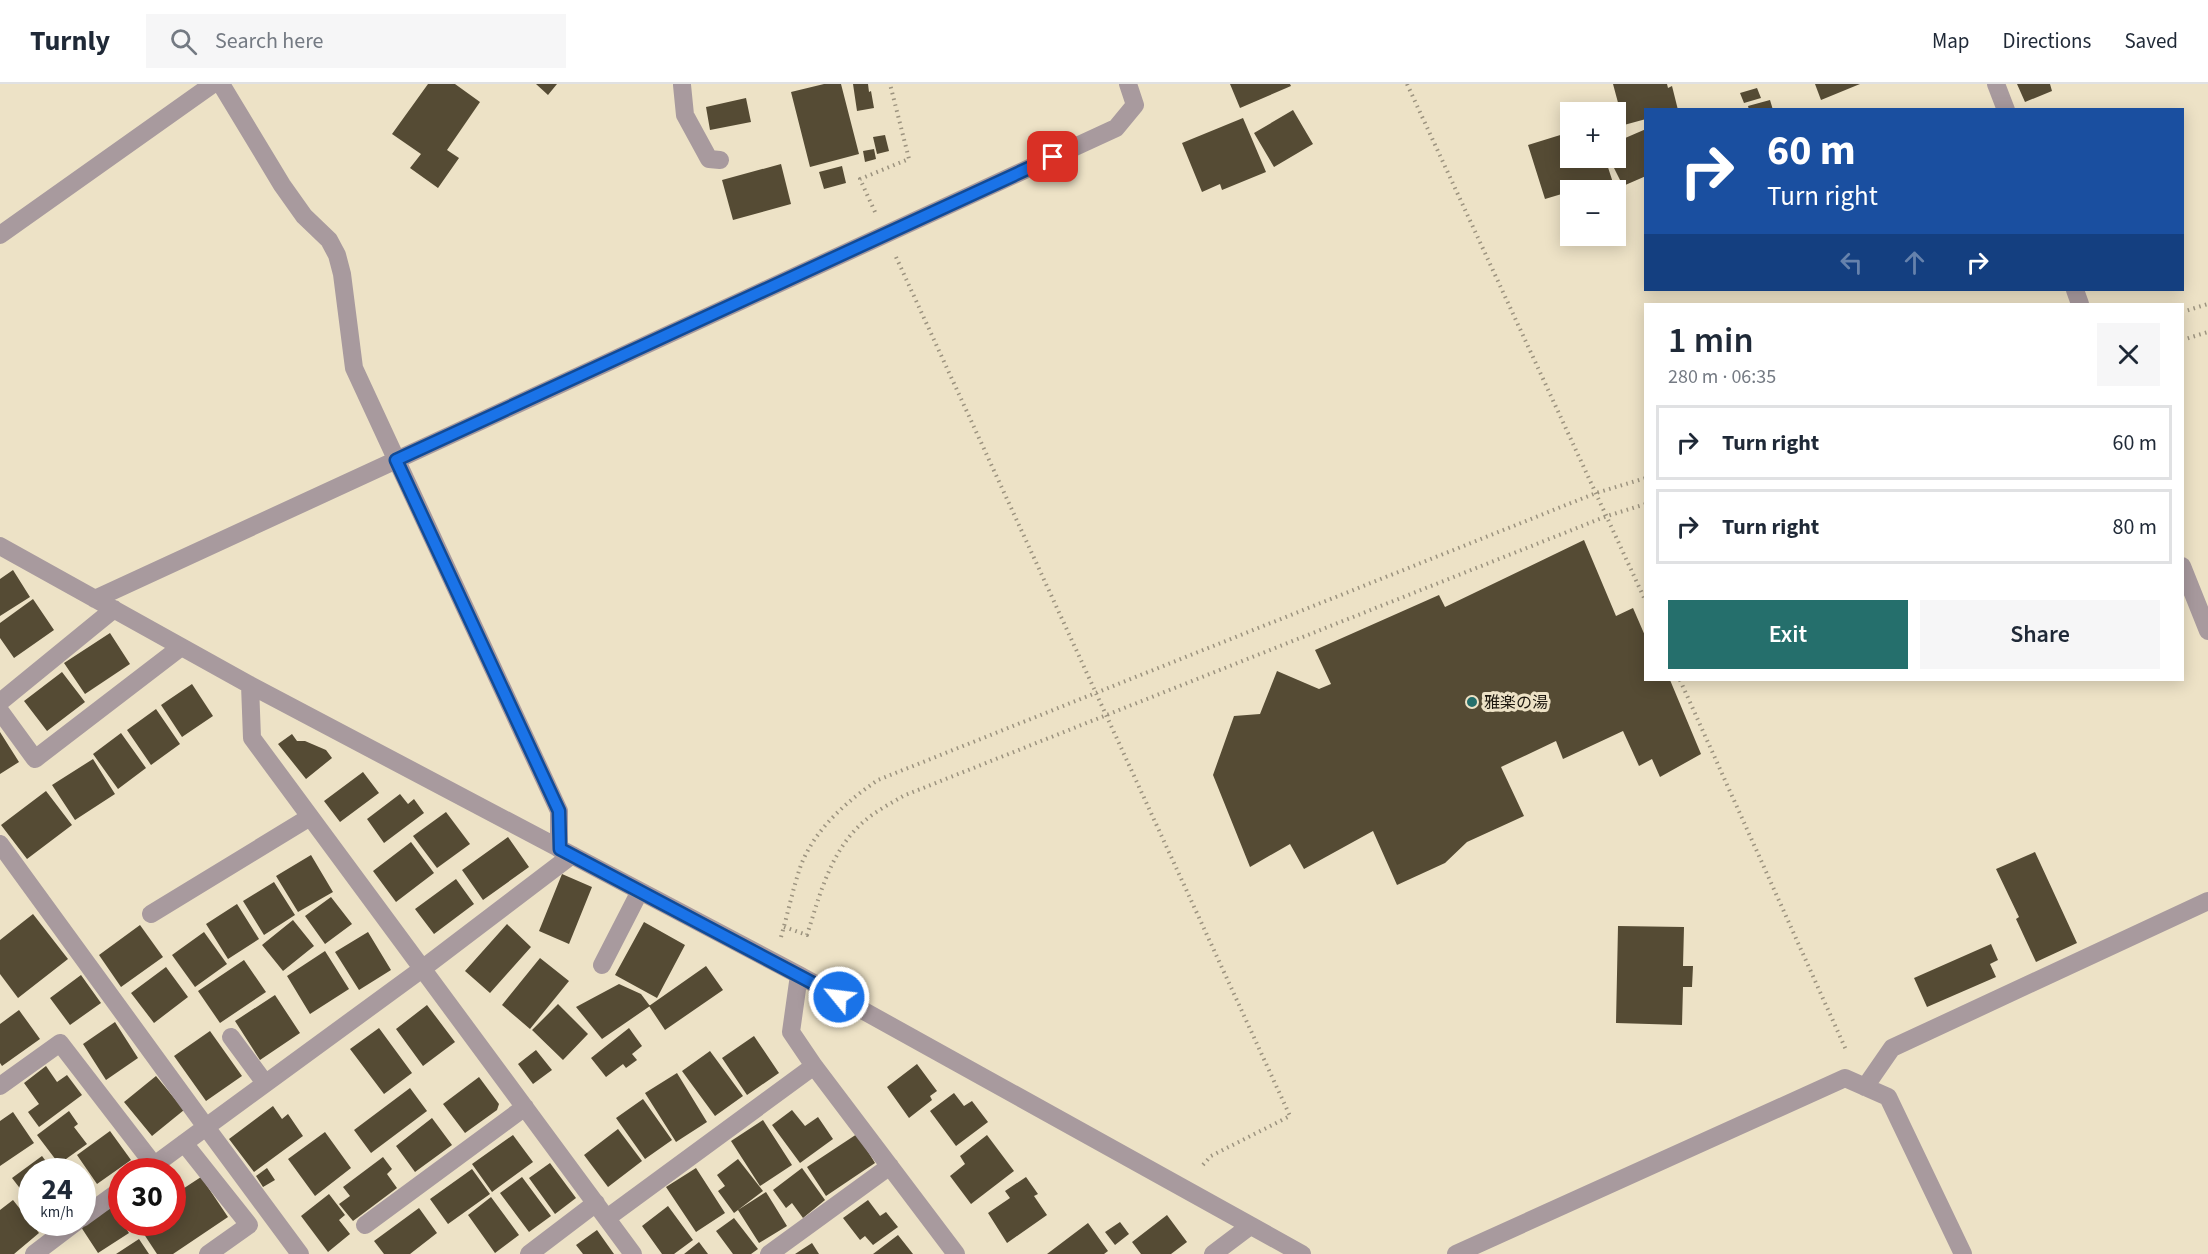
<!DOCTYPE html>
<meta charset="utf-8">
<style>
:root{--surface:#fff;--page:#f6f6f7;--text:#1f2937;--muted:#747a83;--line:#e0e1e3;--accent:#256f6c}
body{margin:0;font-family:"Source Sans 3","Noto Sans JP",sans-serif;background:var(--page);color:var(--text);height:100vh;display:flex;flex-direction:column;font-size:22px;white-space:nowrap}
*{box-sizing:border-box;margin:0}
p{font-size:20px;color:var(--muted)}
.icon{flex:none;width:33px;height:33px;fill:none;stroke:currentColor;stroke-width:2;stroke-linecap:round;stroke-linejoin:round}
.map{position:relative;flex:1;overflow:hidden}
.side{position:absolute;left:1644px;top:219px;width:540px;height:378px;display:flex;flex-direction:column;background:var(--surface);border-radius:0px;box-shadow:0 3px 15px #0003}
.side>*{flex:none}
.guide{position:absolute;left:1644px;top:24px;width:540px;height:183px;border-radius:0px;box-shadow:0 3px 15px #0003;background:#1a4fa0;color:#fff;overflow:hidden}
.buttons{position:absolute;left:1560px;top:18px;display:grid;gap:12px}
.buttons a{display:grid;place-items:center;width:66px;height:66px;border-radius:0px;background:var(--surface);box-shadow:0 3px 15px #0003;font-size:30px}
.speed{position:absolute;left:18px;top:1074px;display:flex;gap:12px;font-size:30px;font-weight:700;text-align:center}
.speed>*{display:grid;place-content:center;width:78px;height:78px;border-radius:50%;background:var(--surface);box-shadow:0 3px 15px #0003;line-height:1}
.speed small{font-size:15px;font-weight:400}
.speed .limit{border:9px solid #d22;background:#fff;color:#111}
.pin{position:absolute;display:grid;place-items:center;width:51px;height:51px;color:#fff;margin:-26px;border-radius:12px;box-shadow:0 3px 9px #0006}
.me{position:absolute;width:66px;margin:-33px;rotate:299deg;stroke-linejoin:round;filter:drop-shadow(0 0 4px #0008)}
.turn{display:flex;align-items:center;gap:21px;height:126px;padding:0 24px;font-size:27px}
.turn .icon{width:78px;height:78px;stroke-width:2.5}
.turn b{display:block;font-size:42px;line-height:51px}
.lanes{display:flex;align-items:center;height:57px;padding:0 24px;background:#0003;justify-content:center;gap:30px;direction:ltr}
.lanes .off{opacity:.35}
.round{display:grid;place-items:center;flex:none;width:63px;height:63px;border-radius:0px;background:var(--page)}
.overview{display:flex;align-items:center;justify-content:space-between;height:102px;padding:0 24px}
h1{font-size:36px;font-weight:600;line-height:45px}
.action{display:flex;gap:12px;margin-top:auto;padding:12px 24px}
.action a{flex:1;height:69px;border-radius:0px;background:var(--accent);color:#fff;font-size:24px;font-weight:600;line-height:69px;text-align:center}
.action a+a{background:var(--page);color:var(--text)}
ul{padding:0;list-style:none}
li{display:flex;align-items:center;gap:18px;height:75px;margin:0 12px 9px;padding:0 12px;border:3px solid var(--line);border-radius:0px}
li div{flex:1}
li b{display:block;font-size:22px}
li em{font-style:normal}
header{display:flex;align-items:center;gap:36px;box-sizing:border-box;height:84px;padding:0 30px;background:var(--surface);border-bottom:2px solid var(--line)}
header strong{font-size:28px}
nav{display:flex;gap:33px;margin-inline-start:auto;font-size:21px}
.search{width:420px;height:54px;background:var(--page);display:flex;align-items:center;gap:15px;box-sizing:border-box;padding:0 21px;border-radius:0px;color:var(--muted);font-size:22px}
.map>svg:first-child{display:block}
.building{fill:#554b34}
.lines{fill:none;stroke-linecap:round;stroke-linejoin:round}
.path{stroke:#9c937f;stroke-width:4;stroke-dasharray:1.5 4.5;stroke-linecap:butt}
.minor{stroke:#a89a9e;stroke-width:18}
.route-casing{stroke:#114b97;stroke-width:15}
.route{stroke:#1a73e8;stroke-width:10}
.poi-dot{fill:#256f6c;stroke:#ede2c6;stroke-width:2}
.labels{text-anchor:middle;stroke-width:6;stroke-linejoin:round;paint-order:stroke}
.poi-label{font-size:16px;fill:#1c170e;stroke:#ede2c6;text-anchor:start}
</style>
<header>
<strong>Turnly</strong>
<div class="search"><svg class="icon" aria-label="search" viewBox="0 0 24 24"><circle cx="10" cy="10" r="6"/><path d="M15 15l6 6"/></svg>Search here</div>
<nav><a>Map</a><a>Directions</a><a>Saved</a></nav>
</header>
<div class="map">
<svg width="2208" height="1170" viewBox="0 0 2208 1170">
<rect width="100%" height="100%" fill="#ede2c6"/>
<path class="building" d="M 428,0 L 455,0 L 480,18 L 447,66 L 459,74 L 438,104 L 410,84 L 421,70 L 392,50 Z
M 536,0 L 557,0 L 548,11 Z
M 824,0 L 841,0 L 859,70 L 810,83 L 791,8 Z
M 853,0 L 868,0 L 869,8 L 871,7 L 874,24 L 857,27 Z
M 1230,0 L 1290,0 L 1291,2 L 1240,24 Z
M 1613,0 L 1667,0 L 1668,4 L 1672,2 L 1678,26 L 1646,26 L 1646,35 L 1624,41 Z
M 1815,0 L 1860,0 L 1821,16 Z
M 2017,0 L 2050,0 L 2052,7 L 2025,18 Z
M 1757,4 L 1761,14 L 1744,19 L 1740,9 Z
M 746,14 L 751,38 L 710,46 L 706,23 Z
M 1770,16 L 1773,26 L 1749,26 L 1748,22 Z
M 1293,26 L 1313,60 L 1274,83 L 1254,49 Z
M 1243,34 L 1266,88 L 1222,106 L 1220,100 L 1202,108 L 1182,59 Z
M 1646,45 L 1646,92 L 1623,102 L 1609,74 L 1616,74 L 1616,58 Z
M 1570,48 L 1570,74 L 1605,74 L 1615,105 L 1570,106 L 1570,119 L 1568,120 L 1565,109 L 1545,115 L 1528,61 Z
M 885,51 L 889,67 L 877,70 L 873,53 Z
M 874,65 L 876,75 L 865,78 L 863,67 Z
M 781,80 L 791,120 L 733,136 L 722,96 Z
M 842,82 L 846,99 L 824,105 L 819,88 Z
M 1584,456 L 1616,532 L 1633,524 L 1646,554 L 1646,596 L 1670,596 L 1701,670 L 1660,693 L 1652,675 L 1639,682 L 1623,647 L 1563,675 L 1556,657 L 1501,683 L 1524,732 L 1467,758 L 1445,779 L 1397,801 L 1373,747 L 1304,785 L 1290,760 L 1250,783 L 1213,691 L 1234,632 L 1260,630 L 1277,587 L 1319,605 L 1331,600 L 1315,566 L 1439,511 L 1445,523 Z
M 13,486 L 30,513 L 0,532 L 0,495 Z
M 33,515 L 54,546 L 14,574 L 0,554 L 0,539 Z
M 110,549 L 130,580 L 85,610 L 64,579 Z
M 62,588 L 85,618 L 47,647 L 24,617 Z
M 192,600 L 213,632 L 182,653 L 161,621 Z
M 156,625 L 180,660 L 151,681 L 127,646 Z
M 0,648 L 19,678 L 0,690 Z
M 121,649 L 146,684 L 118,705 L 93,670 Z
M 292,650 L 297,657 L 305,657 L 326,666 L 332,674 L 306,695 L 278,660 Z
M 93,675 L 115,710 L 75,736 L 52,701 Z
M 363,688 L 379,709 L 340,738 L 324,717 Z
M 46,707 L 72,741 L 27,775 L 1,741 Z
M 400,710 L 408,720 L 414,715 L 424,729 L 384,759 L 367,735 Z
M 446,728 L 470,760 L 437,784 L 413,752 Z
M 508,753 L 529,783 L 483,816 L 462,786 Z
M 411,758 L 434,789 L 396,818 L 373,787 Z
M 2035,768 L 2077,859 L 2036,878 L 2016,835 L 2019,833 L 1996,785 Z
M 311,771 L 333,808 L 298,828 L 276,792 Z
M 562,790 L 592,803 L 569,860 L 539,847 Z
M 456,795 L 474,820 L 434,850 L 415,825 Z
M 274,798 L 295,831 L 264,851 L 243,817 Z
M 331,813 L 352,840 L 325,860 L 305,832 Z
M 237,820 L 259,855 L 228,875 L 206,840 Z
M 33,830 L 68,875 L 18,914 L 0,890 L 0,856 Z
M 293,836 L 314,862 L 283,887 L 262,861 Z
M 644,838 L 685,861 L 657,914 L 615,891 Z
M 507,840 L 531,863 L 490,909 L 465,887 Z
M 140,841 L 163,873 L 121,903 L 99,871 Z
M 1618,842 L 1684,843 L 1683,882 L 1693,882 L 1692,903 L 1683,903 L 1682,941 L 1616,939 Z
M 204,848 L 227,880 L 195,903 L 172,871 Z
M 368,848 L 391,886 L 359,906 L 335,868 Z
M 1991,860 L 1998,876 L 1990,880 L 1996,893 L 1927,923 L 1914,894 Z
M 325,867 L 349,905 L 310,930 L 287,892 Z
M 540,874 L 569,897 L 530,945 L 502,921 Z
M 244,876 L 266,908 L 220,939 L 198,907 Z
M 706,882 L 723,906 L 665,946 L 649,922 Z
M 166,883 L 188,913 L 154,939 L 131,909 Z
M 81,891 L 101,919 L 70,941 L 50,914 Z
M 619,900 L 641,910 L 650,922 L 602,955 L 576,923 Z
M 275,911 L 300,949 L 260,976 L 235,937 Z
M 558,920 L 588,950 L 563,976 L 532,946 Z
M 427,921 L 455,958 L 423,982 L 396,945 Z
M 19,926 L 40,955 L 2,982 L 0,979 L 0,940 Z
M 115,938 L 138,974 L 106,996 L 83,960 Z
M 379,944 L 412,989 L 384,1010 L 350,965 Z
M 629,944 L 642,962 L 632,970 L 637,976 L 626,984 L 623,980 L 606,993 L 591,974 Z
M 210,947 L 242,992 L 206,1017 L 174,972 Z
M 754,952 L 779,989 L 747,1011 L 722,974 Z
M 536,966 L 552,986 L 533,1000 L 518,980 Z
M 710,967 L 743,1012 L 715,1032 L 682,987 Z
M 917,980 L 937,1007 L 930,1012 L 932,1016 L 909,1034 L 887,1003 Z
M 46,982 L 57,998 L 67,991 L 82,1011 L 39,1043 L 28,1028 L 39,1020 L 24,999 Z
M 677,989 L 707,1038 L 676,1058 L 645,1009 Z
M 156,992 L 184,1026 L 152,1052 L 124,1018 Z
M 479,993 L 499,1020 L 497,1026 L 465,1049 L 443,1020 Z
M 410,1004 L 427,1027 L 371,1069 L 354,1046 Z
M 954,1009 L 964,1022 L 972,1017 L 988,1038 L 956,1062 L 930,1027 Z
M 643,1015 L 672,1056 L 645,1075 L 616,1034 Z
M 273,1022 L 282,1035 L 288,1030 L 303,1052 L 254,1088 L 229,1055 Z
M 792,1026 L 805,1042 L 818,1033 L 833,1055 L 800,1079 L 772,1041 Z
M 69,1027 L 78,1040 L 74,1043 L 87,1060 L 59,1080 L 37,1051 Z
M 13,1028 L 34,1059 L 0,1082 L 0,1037 Z
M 432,1034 L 452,1061 L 415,1088 L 396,1062 Z
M 763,1036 L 792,1081 L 760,1102 L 731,1057 Z
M 618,1045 L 642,1077 L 608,1103 L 584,1071 Z
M 110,1047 L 131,1076 L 97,1100 L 77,1071 Z
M 325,1048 L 351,1084 L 315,1112 L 288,1075 Z
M 857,1050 L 875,1079 L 826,1112 L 807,1083 Z
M 513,1051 L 533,1078 L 492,1108 L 472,1080 Z
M 987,1051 L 1014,1087 L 971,1120 L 950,1092 L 965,1080 L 960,1072 Z
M 42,1072 L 54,1088 L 32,1088 L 32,1120 L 12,1094 Z
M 383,1073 L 392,1085 L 387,1090 L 397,1104 L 353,1137 L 339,1120 L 350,1112 L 343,1103 Z
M 738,1075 L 763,1107 L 734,1129 L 718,1107 L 725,1102 L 717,1091 Z
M 550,1079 L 576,1114 L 555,1130 L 529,1094 Z
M 267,1084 L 275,1096 L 263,1103 L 256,1092 Z
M 696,1084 L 725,1129 L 696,1148 L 666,1103 Z
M 802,1084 L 825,1116 L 803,1134 L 792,1119 L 786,1124 L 773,1106 Z
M 472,1085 L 490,1110 L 448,1140 L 430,1115 Z
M 201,1093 L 228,1133 L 173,1170 L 157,1170 L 136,1138 L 172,1138 L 172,1112 Z
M 522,1093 L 551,1132 L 529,1148 L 500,1109 Z
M 1026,1093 L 1038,1110 L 1034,1112 L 1047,1131 L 1007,1159 L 988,1129 L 1010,1114 L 1005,1107 Z
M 766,1108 L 787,1142 L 759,1159 L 738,1126 Z
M 329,1110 L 345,1131 L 339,1136 L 350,1150 L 328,1168 L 301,1132 Z
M 491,1113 L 519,1151 L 495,1169 L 468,1131 Z
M 13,1116 L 39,1149 L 14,1170 L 0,1170 L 0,1126 Z
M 868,1116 L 880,1132 L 886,1128 L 898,1143 L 873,1161 L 865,1152 L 860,1156 L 843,1134 Z
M 668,1122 L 693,1156 L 674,1170 L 662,1170 L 642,1142 Z
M 112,1123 L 129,1149 L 98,1169 L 81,1143 Z
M 419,1124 L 437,1149 L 410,1170 L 384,1170 L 374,1157 Z
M 1167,1131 L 1187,1158 L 1171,1170 L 1141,1170 L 1132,1158 Z
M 734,1134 L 758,1165 L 751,1170 L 733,1170 L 716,1147 Z
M 1120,1138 L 1129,1150 L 1115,1161 L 1105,1148 Z
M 1088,1139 L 1108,1167 L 1104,1170 L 1047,1170 Z
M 597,1146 L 614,1170 L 583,1170 L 576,1161 Z
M 898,1151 L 913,1170 L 873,1170 Z
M 139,1155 L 149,1170 L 116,1170 Z
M 699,1158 L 708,1170 L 684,1170 Z
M 812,1159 L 819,1170 L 795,1170 Z"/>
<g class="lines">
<path class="path" d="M 1407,0 L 1646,518
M 875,128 L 860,95 L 909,75 L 890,0
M 896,173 L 1290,1032 L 1211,1072 L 1201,1083
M 2182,228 L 2208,220
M 2182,256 L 2208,248
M 1680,596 L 1847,968
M 784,843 L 807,851 C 821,807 832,760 872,731 C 882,724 893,718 903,712 L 1607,432 L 1646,420
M 781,853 C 788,829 793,804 801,781 C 815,745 847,717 878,696 L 1596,409 L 1646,394"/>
<path class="minor" d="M 221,0 L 282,101 L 304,132 L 329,156 L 337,171 L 342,190 L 354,284 L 559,727 L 559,765
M 1996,0 L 2006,26
M 682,1 L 685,31 L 709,75 L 720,76
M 0,151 L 213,0
M 2075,206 L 2080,220
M 0,462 L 250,601 L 799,891 L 1302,1170
M 2182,482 L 2208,547
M 95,515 L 1116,44 L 1135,21 L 1128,0
M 250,601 L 252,654 L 633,1170
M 0,618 L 114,525
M 0,627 L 35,675 L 181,563
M 0,760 L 206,1043 L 422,885 L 572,771
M 151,830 L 310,733
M 602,881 L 640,807
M 799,891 L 791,948 L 814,982 L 956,1170
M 231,953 L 265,999
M 0,1002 L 60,959 L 154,1081
M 1865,1003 L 1892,964 L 2208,817
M 184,1059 L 249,1141 L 208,1170
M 145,1088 L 206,1043 L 300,1170
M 82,1134 L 122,1105
M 607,1134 L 814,982
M 365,1141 L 525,1023
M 34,1170 L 76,1138
M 529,1170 L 596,1119
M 769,1170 L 890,1082
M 1213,1170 L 1250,1142
M 1456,1170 L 1845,994 L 1888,1013 L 1963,1170"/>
</g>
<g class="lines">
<g class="route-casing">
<path id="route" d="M 839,913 L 560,765 L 559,727 L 396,376 L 1053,73"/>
</g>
<use href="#route" class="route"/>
</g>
<circle class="poi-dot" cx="1472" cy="618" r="6"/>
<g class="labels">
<g class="poi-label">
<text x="1484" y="624">雅楽の湯</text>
</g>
</g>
</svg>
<div class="buttons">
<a>+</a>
<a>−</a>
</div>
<div class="speed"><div>24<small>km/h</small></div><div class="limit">30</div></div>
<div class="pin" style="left:1053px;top:73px;background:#d93025"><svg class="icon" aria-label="arrive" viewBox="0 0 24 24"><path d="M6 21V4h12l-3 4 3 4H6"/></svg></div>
<svg class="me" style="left:839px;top:913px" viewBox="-20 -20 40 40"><circle r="17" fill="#1a73e8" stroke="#fff" stroke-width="3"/><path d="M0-11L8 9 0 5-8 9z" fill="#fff"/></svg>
<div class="guide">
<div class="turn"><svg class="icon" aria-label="right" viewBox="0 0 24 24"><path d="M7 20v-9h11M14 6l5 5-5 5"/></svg><div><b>60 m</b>Turn right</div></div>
<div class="lanes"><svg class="icon off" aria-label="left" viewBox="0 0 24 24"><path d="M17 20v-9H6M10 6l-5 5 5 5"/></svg><svg class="icon off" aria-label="ahead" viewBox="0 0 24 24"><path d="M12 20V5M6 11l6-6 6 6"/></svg><svg class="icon" aria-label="right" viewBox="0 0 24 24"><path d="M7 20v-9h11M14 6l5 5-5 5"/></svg></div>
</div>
<section class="side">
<div class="overview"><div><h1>1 min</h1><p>280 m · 06:35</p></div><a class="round"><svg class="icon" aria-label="close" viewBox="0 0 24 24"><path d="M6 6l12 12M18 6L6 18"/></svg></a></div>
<ul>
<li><svg class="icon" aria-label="right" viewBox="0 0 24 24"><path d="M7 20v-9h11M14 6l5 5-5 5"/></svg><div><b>Turn right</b></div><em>60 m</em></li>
<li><svg class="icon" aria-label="right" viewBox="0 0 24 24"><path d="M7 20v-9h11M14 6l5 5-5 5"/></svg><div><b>Turn right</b></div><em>80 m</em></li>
</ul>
<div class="action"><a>Exit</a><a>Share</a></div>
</section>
</div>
